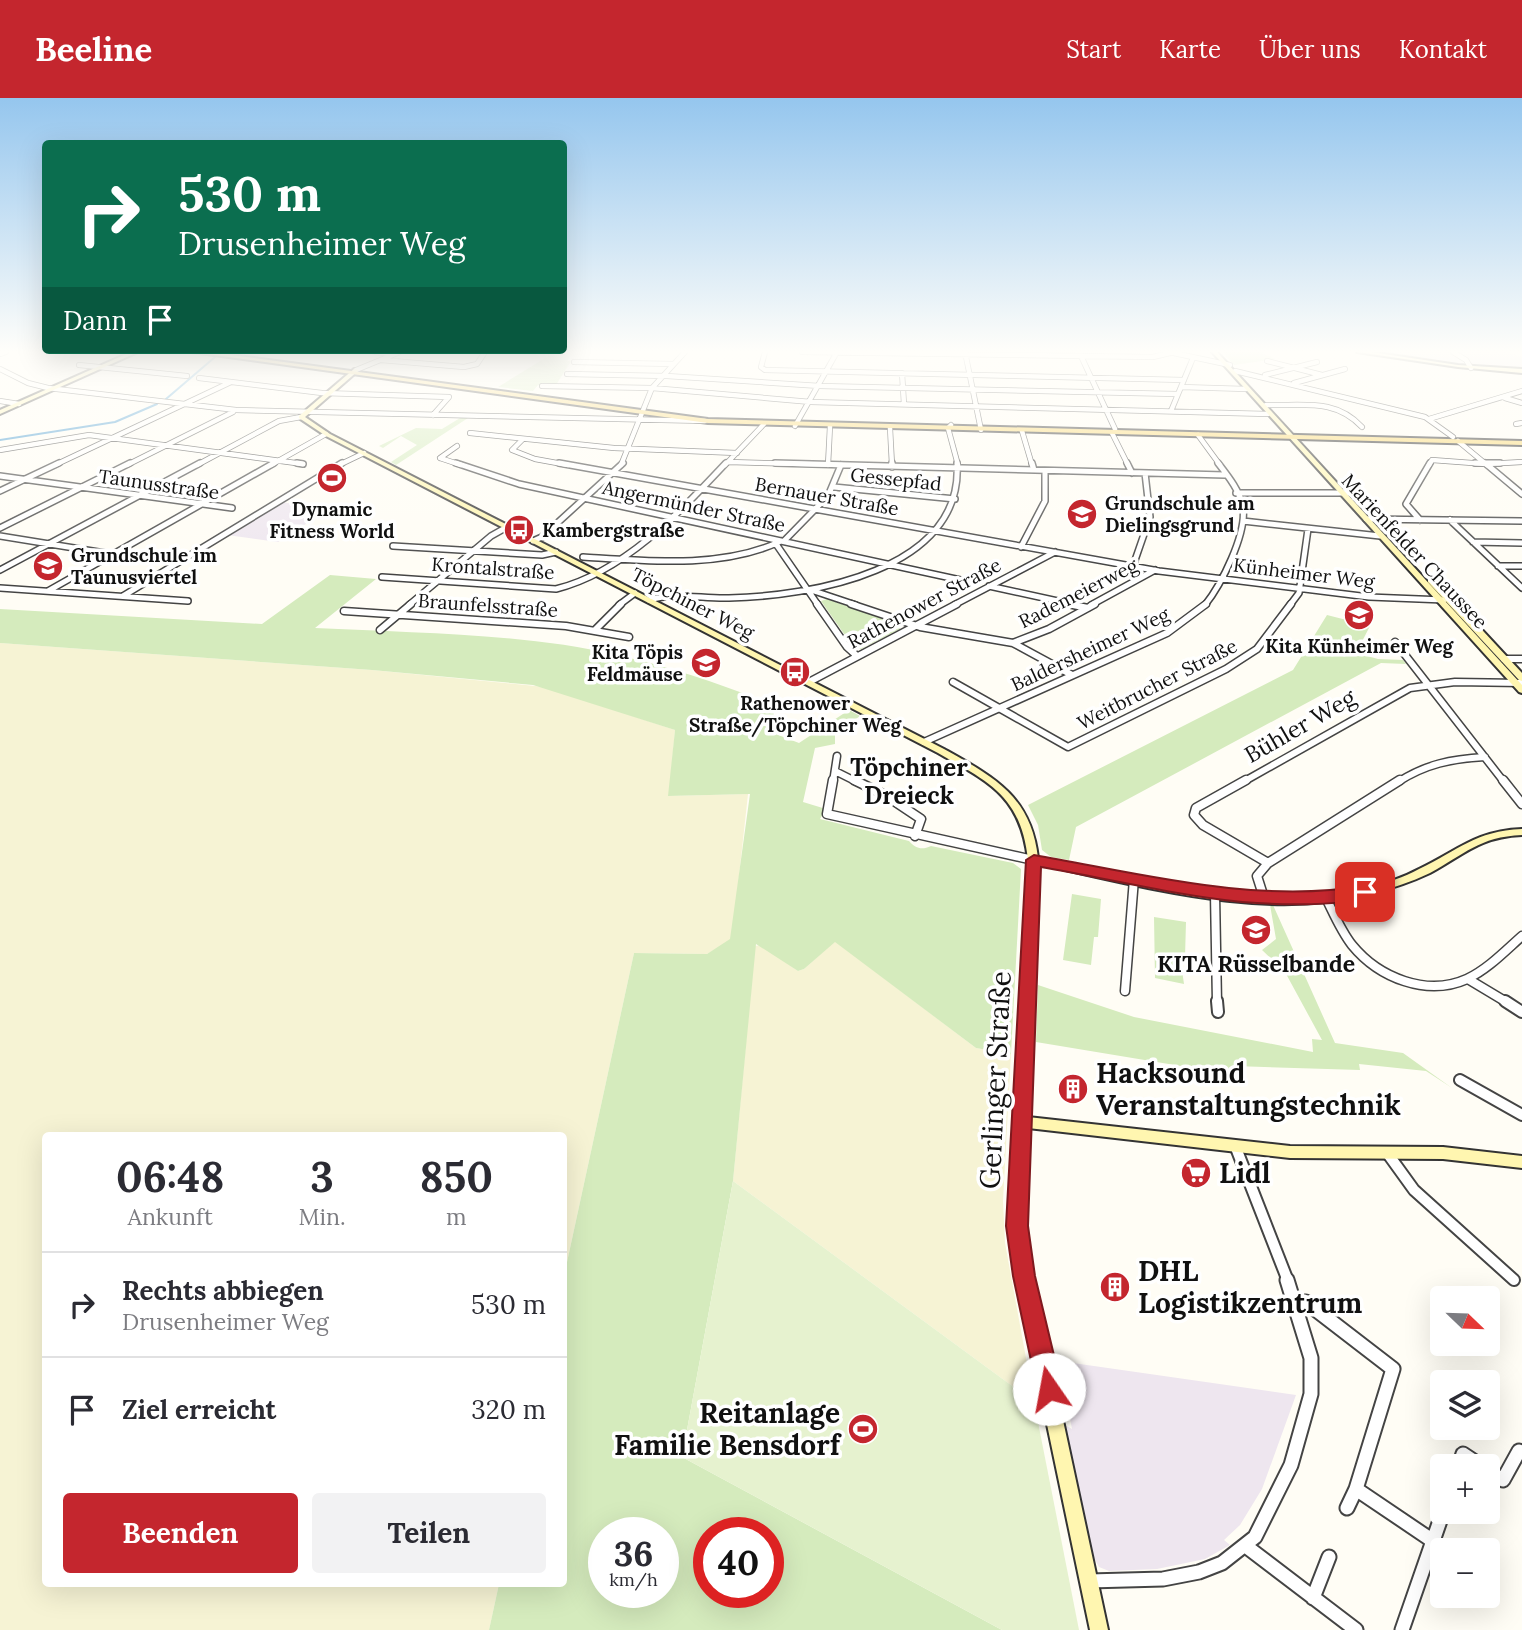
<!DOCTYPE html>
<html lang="de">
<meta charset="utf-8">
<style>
:root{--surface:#fff;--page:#f2f2f3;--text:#2b2b33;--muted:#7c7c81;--line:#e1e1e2;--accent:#c4262e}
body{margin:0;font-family:Lora,serif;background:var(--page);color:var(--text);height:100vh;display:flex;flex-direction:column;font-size:26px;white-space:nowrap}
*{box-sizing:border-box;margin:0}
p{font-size:23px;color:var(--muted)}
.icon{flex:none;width:38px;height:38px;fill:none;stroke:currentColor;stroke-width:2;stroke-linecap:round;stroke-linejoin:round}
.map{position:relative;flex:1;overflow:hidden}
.drawer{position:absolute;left:42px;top:1034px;width:525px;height:455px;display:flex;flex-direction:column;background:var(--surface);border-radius:7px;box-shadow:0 7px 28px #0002}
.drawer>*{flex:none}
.top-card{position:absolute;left:42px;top:42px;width:525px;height:214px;border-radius:7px;box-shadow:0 7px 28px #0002;background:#0b6e4f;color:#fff;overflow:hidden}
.needle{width:46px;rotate:113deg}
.fabs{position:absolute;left:1430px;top:1188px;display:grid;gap:14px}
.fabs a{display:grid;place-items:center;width:70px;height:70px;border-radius:7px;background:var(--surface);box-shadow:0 7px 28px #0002;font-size:35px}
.speed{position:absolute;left:588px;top:1419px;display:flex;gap:14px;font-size:35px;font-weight:700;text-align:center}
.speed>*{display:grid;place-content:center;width:91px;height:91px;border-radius:50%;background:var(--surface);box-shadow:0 7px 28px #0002;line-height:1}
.speed small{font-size:18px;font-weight:400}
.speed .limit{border:10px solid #d22;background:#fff;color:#111}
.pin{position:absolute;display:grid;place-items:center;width:60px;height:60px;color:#fff;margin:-30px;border-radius:14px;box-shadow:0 4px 10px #0006}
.me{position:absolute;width:77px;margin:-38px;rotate:348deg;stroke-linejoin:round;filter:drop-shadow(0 0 5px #0008)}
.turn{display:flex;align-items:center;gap:24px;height:147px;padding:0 21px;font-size:32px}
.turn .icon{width:91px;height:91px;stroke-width:2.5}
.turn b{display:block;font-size:49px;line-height:60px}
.then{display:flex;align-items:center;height:66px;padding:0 21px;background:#0003;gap:14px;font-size:26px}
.eta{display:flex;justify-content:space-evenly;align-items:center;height:119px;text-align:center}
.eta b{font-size:42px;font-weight:700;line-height:49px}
.button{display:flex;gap:14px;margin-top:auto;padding:14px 21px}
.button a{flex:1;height:80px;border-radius:7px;background:var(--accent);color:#fff;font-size:28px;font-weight:700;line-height:80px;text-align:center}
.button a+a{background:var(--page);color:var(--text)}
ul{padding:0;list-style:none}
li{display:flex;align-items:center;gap:21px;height:105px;padding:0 21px;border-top:2px solid var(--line)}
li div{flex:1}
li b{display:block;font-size:26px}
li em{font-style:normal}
header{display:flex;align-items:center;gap:42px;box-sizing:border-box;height:98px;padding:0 35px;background:var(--accent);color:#fff}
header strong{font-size:33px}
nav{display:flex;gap:38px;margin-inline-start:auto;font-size:24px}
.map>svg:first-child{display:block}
.industrial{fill:#eee6ef}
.farmland{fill:#f6f3d4}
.green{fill:#d5ebbd;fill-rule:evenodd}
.pitch{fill:#e6f2cf}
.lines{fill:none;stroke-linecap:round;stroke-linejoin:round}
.stream{stroke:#3f96cf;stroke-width:2}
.street-far5-casing{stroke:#444;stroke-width:6}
.street-far4-casing{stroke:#444;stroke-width:8}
.street-far3-casing{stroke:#444;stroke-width:9}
.street-far2-casing{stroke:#444;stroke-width:11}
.street-far1-casing{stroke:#444;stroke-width:14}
.street-casing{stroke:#444;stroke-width:17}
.secondary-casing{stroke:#333;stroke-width:4}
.primary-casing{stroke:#222;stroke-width:4}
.street-far5{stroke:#fff;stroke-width:4.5}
.street-far4{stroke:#fff;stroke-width:5}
.street-far3{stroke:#fff;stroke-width:6}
.street-far2{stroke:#fff;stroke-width:8}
.street-far1{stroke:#fff;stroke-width:10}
.street{stroke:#fff;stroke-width:13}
.secondary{fill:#fff6b0;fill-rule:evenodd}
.primary{fill:#f9d66b;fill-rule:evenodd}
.route{fill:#c4262e;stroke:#7f191e;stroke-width:2}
.labels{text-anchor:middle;stroke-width:7;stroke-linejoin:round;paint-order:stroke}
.far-street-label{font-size:19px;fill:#111;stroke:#fff}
.far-poi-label{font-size:19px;font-weight:bold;fill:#111;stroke:#fff;text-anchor:start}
.street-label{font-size:23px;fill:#111;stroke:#fff}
.poi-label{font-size:23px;font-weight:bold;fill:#111;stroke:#fff}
.neighbourhood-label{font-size:24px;font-weight:bold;fill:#111;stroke:#fff}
.near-poi-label{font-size:28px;font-weight:bold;fill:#111;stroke:#fff;text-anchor:start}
.near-street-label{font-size:28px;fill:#111;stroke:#fff}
</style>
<header>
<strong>Beeline</strong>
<nav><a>Start</a><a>Karte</a><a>Über uns</a><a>Kontakt</a></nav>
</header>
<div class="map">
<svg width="1522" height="1532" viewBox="0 0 1522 1532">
<rect width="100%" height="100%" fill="#fffdf5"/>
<path class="industrial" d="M 1367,254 L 1450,254 L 1467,267 L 1456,267 Z
M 1459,254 L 1509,254 L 1522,259 L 1522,271 L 1474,268 Z
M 281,404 L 329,411 L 278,444 L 227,437 Z
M 1059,1263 L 1296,1297 L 1262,1391 L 1240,1427 L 1224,1442 L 1230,1447 L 1205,1461 L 1157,1471 L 1109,1473 L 1099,1469 L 1094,1460 L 1065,1327 L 1072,1331 Z"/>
<path class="farmland" d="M 0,545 L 372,572 L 545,589 L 675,632 L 669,698 L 748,696 L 732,842 L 707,856 L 634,855 L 564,1178 L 564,1038 L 46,1038 L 46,1486 L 499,1486 L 489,1532 L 0,1532 Z
M 835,843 L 976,950 L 1011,956 L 1003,1103 L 1005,1145 L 1034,1304 L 733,1083 L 755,848 L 761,847 L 798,873 L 804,871 Z"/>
<path class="green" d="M 555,254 L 570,258 L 567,263 L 571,263 L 556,287 L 538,287 L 533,293 L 498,289 Z
M 1223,254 L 1265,254 L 1262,255 L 1275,261 L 1234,267 Z
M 460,320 L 468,320 L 396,367 L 391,364 L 417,347 L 401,338 L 383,350 L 379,348 L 416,330 L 442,331 Z
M 330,477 L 376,481 L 315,530 C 412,535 523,535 617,557 C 671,569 723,587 774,607 L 773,635 L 799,645 L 849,612 L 860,618 L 835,636 L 835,646 L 815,650 L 803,704 L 826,711 L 820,721 L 909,743 C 916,751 922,752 931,748 L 1013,765 L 1021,771 L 1011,956 L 976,950 L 835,844 L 804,871 L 798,873 L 756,846 L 733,1083 L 682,1359 L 1002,1532 L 489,1532 L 499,1486 L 564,1486 L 564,1178 L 634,855 L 707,856 L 730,841 L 750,696 L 668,698 L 675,632 L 533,587 L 372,572 L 0,545 L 0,511 L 262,526 ZM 604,1435 L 663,1435 L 663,1494 L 604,1494 ZM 709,1435 L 768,1435 L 768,1494 L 709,1494 Z
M 827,501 L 898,526 L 900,531 L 861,551 L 854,550 L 821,503 Z
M 1327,517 L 1370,528 L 1356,555 L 1378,561 L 1403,562 L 1406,566 L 1381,565 L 1076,729 L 1069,762 L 1051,759 L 1042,752 L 1038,727 L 1028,707 L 1293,572 Z
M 1072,796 L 1101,801 L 1098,839 L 1094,839 L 1091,867 L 1063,862 Z
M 1270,807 L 1273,807 L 1335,945 L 1403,955 L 1452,990 L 1426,973 L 1359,966 L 1360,972 L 1234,968 L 1235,977 L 1036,944 L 1038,887 L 1134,919 L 1313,954 L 1312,941 L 1322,942 L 1285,874 L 1262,852 L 1276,841 Z
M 1154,819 L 1186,824 L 1185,859 L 1180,859 L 1184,886 L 1155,880 Z"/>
<path class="pitch" d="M 733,1083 L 1034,1304 L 1079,1532 L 1002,1532 L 682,1359 Z"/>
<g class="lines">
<path class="stream" d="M 166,301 L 215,259
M 0,342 L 115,324 L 157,306"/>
<g class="street-far5-casing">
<path id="street-far5" d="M 375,254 L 392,256
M 765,254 L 761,269 L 765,272 L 1184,282
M 802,254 L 1153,259 L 1170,255
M 965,254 L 981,332
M 1169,254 L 1230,267
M 1453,254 L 1466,262 L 1471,270
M 0,256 L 6,254
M 1081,258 L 1115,331
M 381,262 L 464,269 L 477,266 L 485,254
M 1267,263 L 1322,277
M 574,264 L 673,266
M 79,267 L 187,278
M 0,271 L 28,285 L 48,290 L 236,312 L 705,323
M 356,272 L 400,254
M 1235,273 L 1425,319 L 1453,339
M 902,275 L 904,306
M 567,276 L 667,278 L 820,288 L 1177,296
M 1265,277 L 1317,264
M 199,280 L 322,295 L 449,299 L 433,317
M 1294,285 L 1345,271
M 542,288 L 652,290 L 811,304 L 1268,316
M 1181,289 L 1246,291
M 1505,300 L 1522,305
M 0,303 L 19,306
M 1266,307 C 1304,308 1335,300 1362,329
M 1171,313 L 1193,260
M 1429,321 L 1522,293
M 1516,326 L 1522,325
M 951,327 L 948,330 L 958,367
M 795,328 L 837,254
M 890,330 L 892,367
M 1022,333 L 1032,367
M 470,335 L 614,350 L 737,355
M 1112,335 L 1128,367
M 1198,337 L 1220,367
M 523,341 L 512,352 L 535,361 L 568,367
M 1458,343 L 1487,367
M 0,352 L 89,337 L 303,366
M 440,360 L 461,367
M 440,360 L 457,348
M 728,364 L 842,367
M 55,367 L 231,284
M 127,367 L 233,314
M 197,367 L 279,323 L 301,319
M 271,367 L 326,336
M 339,367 L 364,355
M 621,367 L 652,290 L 685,254
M 725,367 L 764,326
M 828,367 L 830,328
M 1429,367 L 1432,362 L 1486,366 L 1522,364"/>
</g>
<g class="street-far4-casing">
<path id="street-far4" d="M 297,365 L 303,366
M 456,365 L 519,386 L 965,483
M 559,365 L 1159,473 L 1369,499 L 1444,502
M 775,365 L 1225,377
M 892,365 L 892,369
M 1032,365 L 1034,372
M 1127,365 L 1132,375
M 1475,365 L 1500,365
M 1485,365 L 1522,396
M 0,378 L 232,410
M 834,389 L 955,401
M 0,393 L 59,365
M 1236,395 L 1350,395
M 1366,421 L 1522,423
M 1420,422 L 1406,406 L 1430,365
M 1450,422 L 1522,490
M 1243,423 L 1380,438
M 0,430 L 130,365
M 0,438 L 142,461
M 533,443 L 542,439 L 623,365
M 784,443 L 828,398 L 841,367
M 1473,444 L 1522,445
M 776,446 L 818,507
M 393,448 L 542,457 L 556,454
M 1021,449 L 1045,403 L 1045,373
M 583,459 C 646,463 723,471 781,443
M 1133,468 L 1150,419 L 1145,375
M 1498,468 L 1522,468
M 0,472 L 200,365
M 382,479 L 556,491 C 624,474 679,415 726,365
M 989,488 L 1076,507
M 0,490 L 188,503
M 811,492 L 856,507
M 48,493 L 274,365
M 123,498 L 342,365
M 649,502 C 676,494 702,501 729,500 C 810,498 964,473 957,365
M 409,507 L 491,438 L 507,429
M 619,507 L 635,495
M 954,507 L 1055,454
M 1091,507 L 1155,472
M 1205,507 C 1221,487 1247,436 1243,409 C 1240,393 1228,378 1218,365
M 1290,507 L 1299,495 L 1308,431"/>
</g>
<g class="street-far3-casing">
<path id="street-far3" d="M 817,506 L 847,549 L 857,558
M 851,506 L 920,529 L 1013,545 L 1072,577
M 1068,506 L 1088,510
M 344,513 L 566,528 L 629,539
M 380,532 L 411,506
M 595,532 L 621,506
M 1395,544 L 1504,684
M 1013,545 L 1049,531 L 1095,506
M 1504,561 L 1522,561
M 809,584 L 957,506
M 953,584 L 1068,649 L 1226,571 L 1257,551 L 1291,506
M 924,644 L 1167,535 L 1206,506
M 835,673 L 857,684
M 833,684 L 837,658
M 1243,684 L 1410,590 L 1455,584 L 1522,585
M 1398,684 C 1426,666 1451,661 1485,659"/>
</g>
<g class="street-far2-casing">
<path id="street-far2" d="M 833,682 L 827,716 L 1033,762
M 854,682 L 885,697 L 921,721 L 915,738
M 1246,682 L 1196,710 L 1194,717 L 1203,727 L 1268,765
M 1503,682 L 1522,706
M 1215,796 L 1217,905
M 1264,800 L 1257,778 L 1268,765 L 1400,682
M 1326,800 C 1334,816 1341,833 1352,847 C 1379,880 1427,899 1467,881 C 1488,871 1505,853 1522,838
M 1468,881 L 1508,905
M 1125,893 L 1134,781"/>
</g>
<g class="street-far1-casing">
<path id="street-far1" d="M 1217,903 L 1218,914
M 1505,903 L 1522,914
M 1460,982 L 1522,1017
M 1236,1050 L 1288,1183
M 1388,1056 L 1414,1092 L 1514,1182"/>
</g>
<g class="street-casing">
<path id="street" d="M 1296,1204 L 1306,1204 L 1393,1271 L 1356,1391 L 1433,1443
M 1459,1368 L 1463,1356 L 1481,1368
M 1488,1373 L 1503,1382 L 1519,1353
M 1347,1410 L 1356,1391
M 1247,1449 L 1356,1532
M 1089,1483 L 1163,1481 L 1199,1474 L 1222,1465 L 1255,1439 L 1291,1367 L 1311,1296 L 1311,1260 L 1287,1182
M 1313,1500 L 1329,1459
M 1402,1532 L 1443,1414"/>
</g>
<g class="secondary-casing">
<path id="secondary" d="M 131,254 L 138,254 L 0,316 L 0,312 Z
M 1212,254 L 1217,254 L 1522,587 L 1522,595 L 1519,594 Z
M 1357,254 L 1371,254 L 1458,267 L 1522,271 L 1522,275 L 1458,269 Z
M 354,271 L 359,272 L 305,319 L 330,336 L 944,651 C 994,679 1031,698 1038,760 C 1140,781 1266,817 1369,789 C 1387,785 1404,779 1419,771 C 1459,752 1475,733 1522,731 L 1522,737 C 1479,739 1465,756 1430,775 C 1411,784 1390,791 1370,796 C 1264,824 1142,788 1038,766 L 1028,1019 L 1290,1048 L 1443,1049 L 1522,1058 L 1522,1070 L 1443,1061 L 1290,1060 L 1028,1030 L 1024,1127 L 1032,1178 L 1108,1532 L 1090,1532 L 1016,1178 L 1010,1127 L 1015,1027 L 1013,1024 L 1015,1021 L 1028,762 C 1021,698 989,684 938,655 L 326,338 L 299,320 L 299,318 Z
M 1428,480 L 1434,480 L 1522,575 L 1522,583 L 1519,582 L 1428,484 Z"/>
</g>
<g class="primary-casing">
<path id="primary" d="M 192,254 L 210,254 L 708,321 L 1522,343 L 1522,347 L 708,325 Z"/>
</g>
<use href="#street-far5" class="street-far5"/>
<use href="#street-far4" class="street-far4"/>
<use href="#street-far3" class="street-far3"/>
<use href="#street-far2" class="street-far2"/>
<use href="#street-far1" class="street-far1"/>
<use href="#street" class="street"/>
<use href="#secondary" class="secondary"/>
<use href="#primary" class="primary"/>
</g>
<linearGradient id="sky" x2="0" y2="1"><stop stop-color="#95c6ee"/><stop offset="0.54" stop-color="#fffefa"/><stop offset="1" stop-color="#fffefa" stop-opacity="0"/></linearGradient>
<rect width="1522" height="469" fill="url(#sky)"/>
<path class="route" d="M 1034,757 C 1143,776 1254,806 1365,788 L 1373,794 C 1360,811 1265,806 1242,804 C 1178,798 1105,780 1041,769 L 1028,1128 L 1035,1178 L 1062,1291 L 1058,1300 L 1049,1304 L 1041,1300 L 1037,1291 L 1013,1178 L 1006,1128 L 1026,762 Z"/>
<defs>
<g id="stadium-disc" transform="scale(1.575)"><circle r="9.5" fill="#c4262e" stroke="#fff"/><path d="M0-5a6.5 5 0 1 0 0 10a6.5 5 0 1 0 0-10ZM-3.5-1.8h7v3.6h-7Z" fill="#fff"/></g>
<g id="school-disc" transform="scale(1.575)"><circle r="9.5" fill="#c4262e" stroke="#fff"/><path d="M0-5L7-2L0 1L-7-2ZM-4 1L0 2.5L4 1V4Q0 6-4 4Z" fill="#fff"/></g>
<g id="bus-disc" transform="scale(1.575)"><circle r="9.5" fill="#c4262e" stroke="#fff"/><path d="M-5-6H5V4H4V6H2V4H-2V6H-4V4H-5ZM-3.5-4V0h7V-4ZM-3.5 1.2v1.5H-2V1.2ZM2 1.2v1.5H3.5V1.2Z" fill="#fff"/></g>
<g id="building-disc" transform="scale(1.575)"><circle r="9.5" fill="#c4262e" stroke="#fff"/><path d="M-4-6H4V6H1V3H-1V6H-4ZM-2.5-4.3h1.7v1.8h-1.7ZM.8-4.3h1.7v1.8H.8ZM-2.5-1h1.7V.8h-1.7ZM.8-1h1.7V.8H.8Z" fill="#fff"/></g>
<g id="supermarket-disc" transform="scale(1.575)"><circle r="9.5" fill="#c4262e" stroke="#fff"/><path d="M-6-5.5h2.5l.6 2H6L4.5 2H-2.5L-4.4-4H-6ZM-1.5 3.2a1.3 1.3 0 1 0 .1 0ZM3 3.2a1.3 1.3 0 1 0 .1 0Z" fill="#fff"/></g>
</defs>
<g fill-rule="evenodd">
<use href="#stadium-disc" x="332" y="380"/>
<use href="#school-disc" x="1082" y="416"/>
<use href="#bus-disc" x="519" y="432"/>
<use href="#school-disc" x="48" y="468"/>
<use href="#school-disc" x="1359" y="517"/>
<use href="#school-disc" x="706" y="565"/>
<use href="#bus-disc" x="795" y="574"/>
<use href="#school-disc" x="1256" y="832"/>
<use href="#building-disc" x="1073" y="991"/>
<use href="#supermarket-disc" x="1196" y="1075"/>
<use href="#building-disc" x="1115" y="1189"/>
<use href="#stadium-disc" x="863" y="1331"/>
</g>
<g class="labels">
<g class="far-street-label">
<text transform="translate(896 381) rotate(6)" y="7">Gessepfad</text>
<text transform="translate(159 386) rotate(8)" y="7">Taunusstraße</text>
<text transform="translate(827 398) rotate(10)" y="7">Bernauer Straße</text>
<text transform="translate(694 408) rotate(12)" y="7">Angermünder Straße</text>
<text transform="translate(1415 453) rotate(47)" y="7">Marienfelder Chaussee</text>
<text transform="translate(493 470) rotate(4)" y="7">Krontalstraße</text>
<text transform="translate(1304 475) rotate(7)" y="7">Künheimer Weg</text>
<text transform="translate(1078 495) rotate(-27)" y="7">Rademeierweg</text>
<text transform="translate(693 505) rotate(27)" y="7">Töpchiner Weg</text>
<text transform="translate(924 505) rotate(-28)" y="7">Rathenower Straße</text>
<text transform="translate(488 507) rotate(4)" y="7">Braunfelsstraße</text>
<text transform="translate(1090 551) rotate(-25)" y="7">Baldersheimer Weg</text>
<text transform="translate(1157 586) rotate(-27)" y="7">Weitbrucher Straße</text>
</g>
<g class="far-poi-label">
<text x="1105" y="412">Grundschule am<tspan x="1105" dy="22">Dielingsgrund</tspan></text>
<text x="332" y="418" text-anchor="middle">Dynamic<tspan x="332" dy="22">Fitness World</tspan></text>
<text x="542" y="439">Kambergstraße</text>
<text x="71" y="464">Grundschule im<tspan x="71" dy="22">Taunusviertel</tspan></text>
<text x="1359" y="555" text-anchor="middle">Kita Künheimer Weg</text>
<text x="683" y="561" text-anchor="end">Kita Töpis<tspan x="683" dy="22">Feldmäuse</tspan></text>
<text x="795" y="612" text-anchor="middle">Rathenower<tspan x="795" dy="22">Straße/Töpchiner Weg</tspan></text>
</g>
<g class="street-label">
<text transform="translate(1300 628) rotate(-30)" y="8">Bühler Weg</text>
</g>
<g class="poi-label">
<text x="1256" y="874">KITA Rüsselbande</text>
</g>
<g class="neighbourhood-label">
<text x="909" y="678">Töpchiner<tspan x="909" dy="28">Dreieck</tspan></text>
</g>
<g class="near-poi-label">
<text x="1096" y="985">Hacksound<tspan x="1096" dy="32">Veranstaltungstechnik</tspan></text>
<text x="1219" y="1085">Lidl</text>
<text x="1138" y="1183">DHL<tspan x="1138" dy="32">Logistikzentrum</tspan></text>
<text x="840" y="1325" text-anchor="end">Reitanlage<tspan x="840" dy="32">Familie Bensdorf</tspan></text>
</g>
<g class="near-street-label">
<text transform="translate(995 982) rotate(-87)" y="10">Gerlinger Straße</text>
</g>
</g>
</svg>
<div class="fabs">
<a><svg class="needle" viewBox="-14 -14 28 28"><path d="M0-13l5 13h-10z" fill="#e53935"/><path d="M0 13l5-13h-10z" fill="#7c7c81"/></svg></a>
<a><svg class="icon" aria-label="layers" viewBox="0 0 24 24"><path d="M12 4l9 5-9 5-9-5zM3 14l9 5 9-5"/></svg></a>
<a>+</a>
<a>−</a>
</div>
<div class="speed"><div>36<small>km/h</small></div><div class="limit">40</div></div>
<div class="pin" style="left:1365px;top:794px;background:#d93025"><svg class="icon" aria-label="arrive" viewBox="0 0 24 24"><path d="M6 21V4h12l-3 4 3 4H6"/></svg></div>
<svg class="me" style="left:1049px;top:1291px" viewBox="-20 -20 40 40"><circle r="19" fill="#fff"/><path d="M0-13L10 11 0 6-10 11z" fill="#c4262e"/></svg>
<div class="top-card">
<div class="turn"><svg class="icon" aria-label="right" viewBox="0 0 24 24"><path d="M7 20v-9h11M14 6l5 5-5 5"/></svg><div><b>530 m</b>Drusenheimer Weg</div></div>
<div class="then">Dann<svg class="icon" aria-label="arrive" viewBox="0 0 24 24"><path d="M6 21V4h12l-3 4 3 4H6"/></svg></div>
</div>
<section class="drawer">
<div class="eta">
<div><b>06:48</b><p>Ankunft</p></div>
<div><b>3</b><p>Min.</p></div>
<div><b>850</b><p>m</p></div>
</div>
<ul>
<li><svg class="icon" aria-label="right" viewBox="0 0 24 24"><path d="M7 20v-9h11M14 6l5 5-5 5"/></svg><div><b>Rechts abbiegen</b><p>Drusenheimer Weg</p></div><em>530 m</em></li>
<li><svg class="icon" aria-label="arrive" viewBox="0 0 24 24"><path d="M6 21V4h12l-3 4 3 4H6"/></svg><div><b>Ziel erreicht</b></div><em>320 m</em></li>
</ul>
<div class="button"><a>Beenden</a><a>Teilen</a></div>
</section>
</div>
